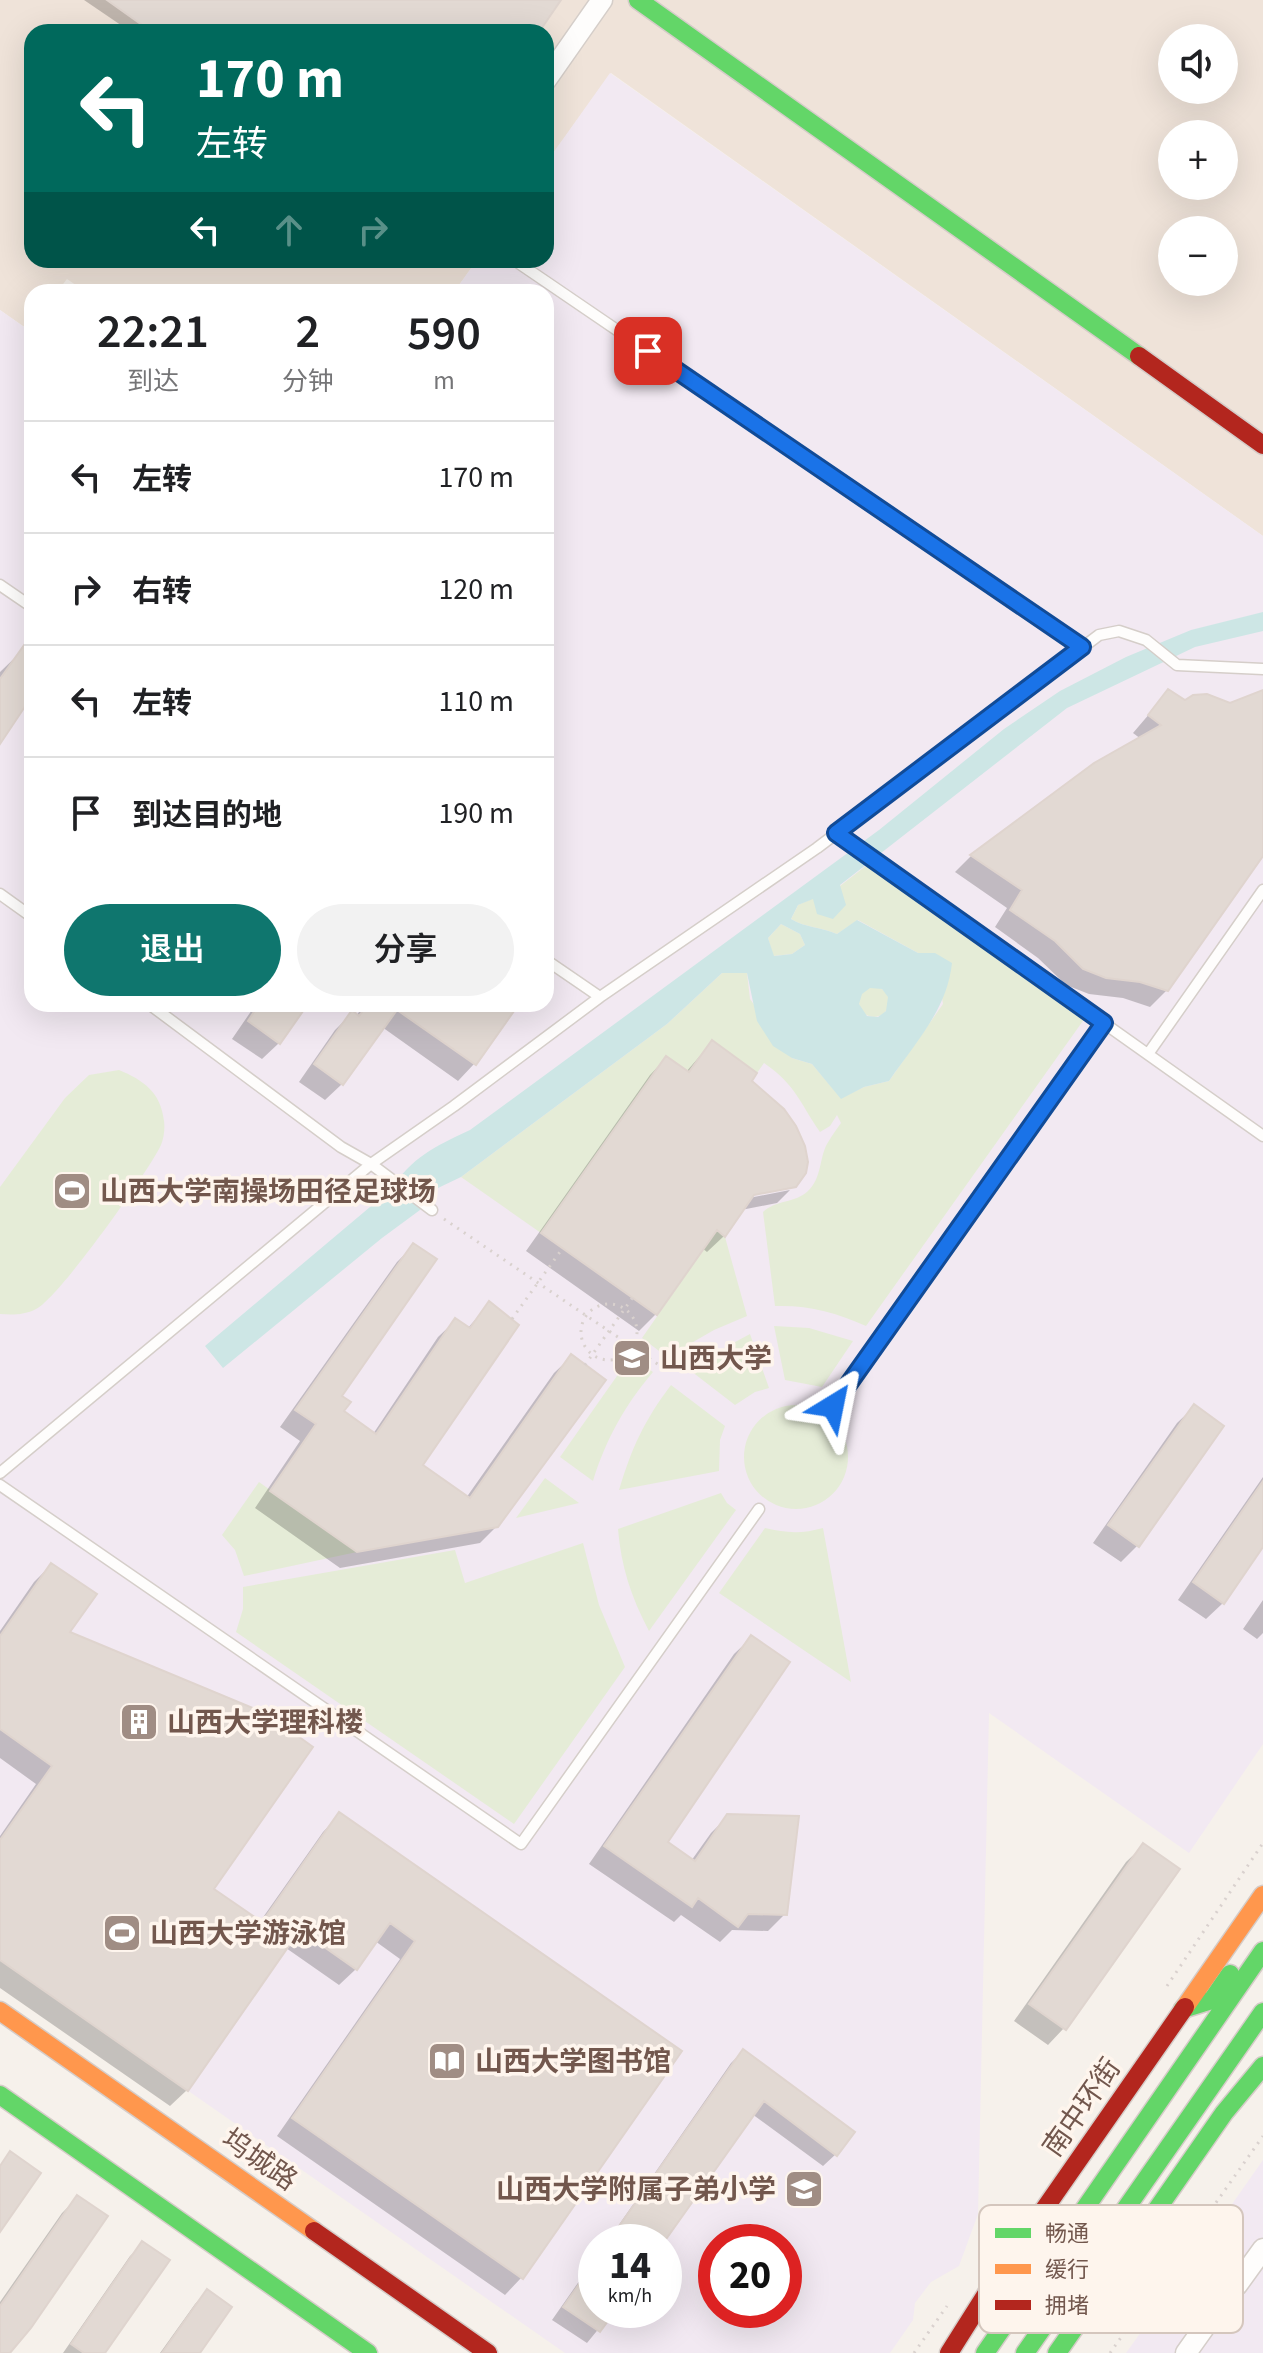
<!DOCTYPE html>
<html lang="zh">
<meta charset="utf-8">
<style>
:root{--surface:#fff;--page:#f2f2f2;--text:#202124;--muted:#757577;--line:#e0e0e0;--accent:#0f766e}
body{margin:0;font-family:"Source Sans 3","Noto Sans SC",sans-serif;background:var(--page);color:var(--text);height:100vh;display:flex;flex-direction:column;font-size:30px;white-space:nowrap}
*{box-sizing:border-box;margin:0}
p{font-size:26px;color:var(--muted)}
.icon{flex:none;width:44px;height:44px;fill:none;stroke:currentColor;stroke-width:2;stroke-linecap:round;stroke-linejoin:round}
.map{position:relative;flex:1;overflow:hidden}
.details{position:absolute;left:24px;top:284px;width:530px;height:728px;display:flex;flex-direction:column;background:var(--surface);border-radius:24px;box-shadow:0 8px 32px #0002}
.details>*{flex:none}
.hud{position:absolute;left:24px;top:24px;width:530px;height:244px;border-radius:24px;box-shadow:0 8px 32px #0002;background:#00695c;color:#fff;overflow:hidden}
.tools{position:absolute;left:1158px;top:24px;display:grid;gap:16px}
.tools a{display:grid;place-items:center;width:80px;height:80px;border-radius:50%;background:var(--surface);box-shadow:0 8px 32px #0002;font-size:40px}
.speed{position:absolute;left:578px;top:2224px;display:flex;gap:16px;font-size:40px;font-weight:700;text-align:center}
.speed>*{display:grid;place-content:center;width:104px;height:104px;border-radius:50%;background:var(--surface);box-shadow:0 8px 32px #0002;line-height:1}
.speed small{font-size:20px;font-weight:400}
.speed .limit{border:12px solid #d22;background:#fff;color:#111}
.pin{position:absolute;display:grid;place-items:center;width:68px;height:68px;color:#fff;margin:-34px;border-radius:16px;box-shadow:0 4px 12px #0006}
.me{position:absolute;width:88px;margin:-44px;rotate:35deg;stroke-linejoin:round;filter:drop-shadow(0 0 6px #0008)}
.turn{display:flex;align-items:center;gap:28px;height:168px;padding:0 40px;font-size:36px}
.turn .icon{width:104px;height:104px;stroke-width:2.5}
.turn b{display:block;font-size:56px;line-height:68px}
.lanes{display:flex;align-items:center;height:76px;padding:0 40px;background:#0003;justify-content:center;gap:40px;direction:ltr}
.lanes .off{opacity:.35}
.eta{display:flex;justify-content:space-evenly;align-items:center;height:136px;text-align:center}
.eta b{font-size:48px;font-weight:600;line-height:56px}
.primary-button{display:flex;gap:16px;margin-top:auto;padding:16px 40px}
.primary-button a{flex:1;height:92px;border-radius:48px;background:var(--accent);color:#fff;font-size:32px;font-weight:600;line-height:92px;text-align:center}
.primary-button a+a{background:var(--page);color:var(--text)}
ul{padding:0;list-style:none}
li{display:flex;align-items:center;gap:24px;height:112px;padding:0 40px;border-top:2px solid var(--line)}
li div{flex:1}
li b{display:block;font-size:30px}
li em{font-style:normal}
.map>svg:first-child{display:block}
.residential{fill:#efe3d9;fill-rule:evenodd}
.education{fill:#f2e9f2;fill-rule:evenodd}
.green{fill:#e5ecd7}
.water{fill:#cde6e5;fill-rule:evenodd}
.shadow{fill:#0003}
.building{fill:#e2d9d3;stroke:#dfd4ce;stroke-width:2}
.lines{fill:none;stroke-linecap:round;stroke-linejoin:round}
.lane-casing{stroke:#d5cec9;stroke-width:13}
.street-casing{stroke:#d5cec9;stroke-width:23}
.fast-casing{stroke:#d5ccc8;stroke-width:21}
.slow-casing{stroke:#d5ccc8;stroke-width:21}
.jam-casing{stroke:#d5ccc8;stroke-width:21}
.path{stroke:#d9d1ce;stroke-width:3;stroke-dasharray:2 6;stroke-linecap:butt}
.lane{stroke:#fefdfc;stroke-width:10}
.street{stroke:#fefdfc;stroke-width:20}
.fast{stroke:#63d668;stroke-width:18}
.slow{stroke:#ff974d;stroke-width:18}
.jam{stroke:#b3261e;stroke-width:18}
.path-bridge{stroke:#d9d1ce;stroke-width:3;stroke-dasharray:2 6;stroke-linecap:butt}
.route-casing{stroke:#114b97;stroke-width:20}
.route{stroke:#1a73e8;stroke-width:14}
.labels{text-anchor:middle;stroke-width:7;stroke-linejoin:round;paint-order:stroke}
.poi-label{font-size:28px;font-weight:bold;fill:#72574d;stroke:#fef5ed;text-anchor:start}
.street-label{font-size:28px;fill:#72574d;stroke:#fef5ed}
.key{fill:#fef5ed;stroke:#d4c6bd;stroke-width:2}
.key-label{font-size:22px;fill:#72574d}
</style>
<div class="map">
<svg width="1263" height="2353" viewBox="0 0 1263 2353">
<rect width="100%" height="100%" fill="#f6f1eb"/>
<path class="residential" d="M 0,0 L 1263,0 L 1263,536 L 611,73 L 546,163 L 546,32 L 32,32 L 32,260 L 477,260 L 454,292 L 86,292 L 67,279 L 57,292 L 32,292 L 30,331 L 0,310 ZM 1172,38 L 1224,38 L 1224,90 L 1172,90 ZM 1172,134 L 1224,134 L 1224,186 L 1172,186 ZM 1172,230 L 1224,230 L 1224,282 L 1172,282 Z"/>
<path class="education" d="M 610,73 L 1263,536 L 1263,1744 L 1189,1853 L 989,1713 L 978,2214 L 959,2266 L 931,2282 L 915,2303 L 913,2320 L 890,2353 L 565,2353 L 0,1960 L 0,310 L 30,331 L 32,329 L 32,1004 L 546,1004 L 546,292 L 454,292 L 477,260 L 546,260 L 546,163 ZM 596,2242 L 664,2242 L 664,2310 L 596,2310 ZM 716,2242 L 784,2242 L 784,2310 L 716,2310 Z
M 1263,2160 L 1263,2353 L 1126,2353 L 1197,2254 Z"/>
<path class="green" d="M 867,865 L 1085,1018 L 866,1326 C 835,1312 809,1305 775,1306 L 763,1212 C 775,1200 796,1203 808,1191 C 822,1178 819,1159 827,1144 C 831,1137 836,1130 841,1123 L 837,1115 L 830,1126 L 820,1132 C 799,1102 797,1086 764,1063 L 757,1073 L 712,1040 L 689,1072 L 666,1056 L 541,1233 L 461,1177 L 667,1024 L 722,973 L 747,973 L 750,999 L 792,1058 L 812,1064 L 841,1098 L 864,1087 L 889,1081 L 943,1004 L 935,953 L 918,953 L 858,920 L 837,934 C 821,927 806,928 791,919 L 798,905 L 840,886 Z
M 781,924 L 800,934 L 805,945 L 792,954 L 773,956 L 768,938 Z
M859 1002a15 15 0 1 1 30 0a15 15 0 1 1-30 0Z
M 119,1070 C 143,1080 161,1092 164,1121 C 165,1128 164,1138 161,1145 C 149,1171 58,1299 36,1309 C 25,1315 12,1315 0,1314 L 0,1187 L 65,1098 L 89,1075 Z
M 717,1230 L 725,1237 L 747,1316 L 714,1330 L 667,1357 L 642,1338 Z
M 774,1326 L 809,1328 L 853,1341 L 822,1387 L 785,1380 Z
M 750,1334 L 769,1388 L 755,1392 L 735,1405 L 687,1368 Z
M 631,1356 L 653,1372 C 625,1405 606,1439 593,1481 L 560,1457 Z
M 671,1385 L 725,1426 L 720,1440 L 719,1471 L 619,1490 C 632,1447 644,1421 671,1385 Z
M744 1457a52 52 0 1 1 104 0a52 52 0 1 1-104 0Z
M 545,1478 L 579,1503 L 516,1518 Z
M 259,1482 L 357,1552 L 244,1576 L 235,1550 L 222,1535 Z
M 721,1493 L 727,1503 L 736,1510 L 649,1631 C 631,1597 621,1566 618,1529 Z
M 765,1528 C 786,1533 802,1534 823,1528 L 851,1682 L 719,1593 Z
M 583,1543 L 599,1605 L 625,1667 L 514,1824 L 236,1632 L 243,1609 L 243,1587 L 455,1550 L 465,1583 Z"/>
<path class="water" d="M 1263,612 L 1263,631 L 1195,647 L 1067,708 L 840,885 L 846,905 L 833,919 L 817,914 L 813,899 L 798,905 L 791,919 C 806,928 821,927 837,934 L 857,920 L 918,953 L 935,953 L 952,963 C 947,1010 915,1043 889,1081 L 864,1087 L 841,1099 L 812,1064 L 792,1058 L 773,1046 L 757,1021 L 747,973 L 722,973 L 667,1024 L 461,1177 L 438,1188 L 420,1210 L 382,1238 L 223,1368 L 205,1346 L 389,1191 C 414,1156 432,1148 470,1130 L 879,830 L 1004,729 L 1060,691 L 1126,657 L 1191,630 ZM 781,924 L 800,934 L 805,945 L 792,954 L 774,956 L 768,938 ZM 870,988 L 882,989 L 888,997 L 886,1011 L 878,1017 L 867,1016 L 859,1004 L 862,994 Z"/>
<path class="shadow" d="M 84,0 L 559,0 L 536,32 L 131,32 Z
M 25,648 L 32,652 L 32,692 L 0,740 L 0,672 Z
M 1168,692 L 1185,703 L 1230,705 L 1263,693 L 1263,853 L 1167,990 L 1150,1007 L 1123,998 L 1089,994 L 1066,985 L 1038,958 L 995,927 L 1007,908 L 955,872 L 971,856 L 1095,764 L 1141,739 L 1133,733 Z
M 32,885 L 32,898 L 26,894 Z
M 256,1004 L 305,1004 L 279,1043 L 262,1059 L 232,1039 Z
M 365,1004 L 517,1004 L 474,1064 L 458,1081 L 382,1027 L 342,1084 L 325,1100 L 299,1082 L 335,1030 L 352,1013 L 356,1016 Z
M 712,1042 L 749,1081 L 794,1185 L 790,1189 L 790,1186 L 743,1195 L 744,1199 L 790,1190 L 777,1203 L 741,1210 L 724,1236 L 707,1252 L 702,1248 L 656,1314 L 639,1331 L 526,1251 L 650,1075 L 666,1058 L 686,1072 Z
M 414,1245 L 339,1396 L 341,1411 L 373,1434 L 438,1337 L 455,1321 L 467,1329 L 489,1304 L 420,1466 L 466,1498 L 554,1373 L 571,1357 L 497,1526 L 480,1543 L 340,1568 L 255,1508 L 300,1441 L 280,1427 L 397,1262 Z
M 1194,1407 L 1221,1426 L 1137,1546 L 1121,1562 L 1093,1543 L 1177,1423 Z
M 1263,1477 L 1263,1544 L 1223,1603 L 1206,1619 L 1178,1600 Z
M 51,1565 L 67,1633 L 211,1889 L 259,1923 L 323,1832 L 339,1815 L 679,2052 L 521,2278 L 505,2295 L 277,2136 L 400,1959 L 375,1941 L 356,1969 L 339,1985 L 286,1948 L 187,2090 L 170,2106 L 0,1988 L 0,1836 L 36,1784 L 0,1758 L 0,1631 L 34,1582 Z
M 1263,1600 L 1263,1633 L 1257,1639 L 1243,1629 Z
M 751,1638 L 665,1842 L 691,1861 L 711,1833 L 728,1816 L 785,1914 L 768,1931 L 732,1930 L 720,1942 L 681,1915 L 674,1922 L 589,1864 L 734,1654 Z
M 1143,1846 L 1064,2028 L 1048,2045 L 1014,2021 L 1126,1862 Z
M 743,2051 L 836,2154 L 823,2166 L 752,2114 L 662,2242 L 607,2242 L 731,2063 Z
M 77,2198 L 9,2353 L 0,2353 L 0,2302 L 62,2213 Z
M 143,2244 L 103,2353 L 63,2353 L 130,2256 Z
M 596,2257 L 596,2310 L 614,2310 L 587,2343 L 552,2320 Z
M 207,2291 L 197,2353 L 160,2353 L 195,2304 Z"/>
<path class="building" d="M 107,0 L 561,0 L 539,32 L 152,32 Z
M 32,634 L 32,696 L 0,744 L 0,679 Z
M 1168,689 L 1185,700 L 1193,695 L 1207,694 L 1230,703 L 1263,690 L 1263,856 L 1168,991 L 1140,982 L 1106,978 L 1083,969 L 1055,941 L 1010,910 L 1022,890 L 970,855 L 1094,763 L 1161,725 L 1148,715 Z
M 259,1004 L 308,1004 L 280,1044 L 248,1021 Z
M 368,1004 L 519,1004 L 476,1065 L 397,1010 L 343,1085 L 314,1064 L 352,1010 L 359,1016 Z
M 712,1040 L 757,1073 L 752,1081 L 784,1109 L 796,1126 L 805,1146 L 808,1162 L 806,1173 L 796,1187 L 754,1195 L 725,1237 L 717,1230 L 657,1315 L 541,1233 L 666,1056 L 689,1072 Z
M 413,1243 L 437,1259 L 342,1396 L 351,1402 L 344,1411 L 376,1434 L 455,1318 L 470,1328 L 489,1301 L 519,1325 L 423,1465 L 470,1498 L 571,1354 L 606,1380 L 498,1527 L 357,1552 L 270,1491 L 316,1424 L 295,1410 Z
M 1194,1404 L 1224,1426 L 1139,1547 L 1108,1525 Z
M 1263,1481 L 1263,1547 L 1224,1604 L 1193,1582 Z
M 51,1563 L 97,1594 L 70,1632 L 267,1714 L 313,1747 L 214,1889 L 262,1922 L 339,1812 L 682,2051 L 523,2279 L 292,2118 L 415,1941 L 390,1923 L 357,1970 L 300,1930 L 188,2091 L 0,1960 L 0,1840 L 52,1766 L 0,1729 L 0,1636 Z
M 751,1635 L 790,1662 L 668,1842 L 695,1861 L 727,1814 L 799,1816 L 787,1915 L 748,1914 L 738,1927 L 698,1898 L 692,1907 L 604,1846 Z
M 1143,1843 L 1180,1869 L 1066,2030 L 1029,2004 Z
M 743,2049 L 855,2132 L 837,2156 L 764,2101 L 664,2242 L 608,2242 Z
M 10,2151 L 41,2173 L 0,2232 L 0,2166 Z
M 77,2195 L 108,2216 L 31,2328 L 10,2353 L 0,2353 L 0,2306 Z
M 142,2241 L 170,2260 L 105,2353 L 84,2353 L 71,2344 Z
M 596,2260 L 596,2310 L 616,2310 L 600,2332 L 563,2307 Z
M 207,2289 L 232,2307 L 200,2353 L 162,2353 Z"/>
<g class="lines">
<g class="lane-casing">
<path id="lane" d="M 520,264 L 1082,647
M 0,585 L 32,607
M 836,833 L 1263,1136
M 0,894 L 32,917
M 546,960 L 600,997
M 149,1004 L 341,1147 L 371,1164 L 454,1106 L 600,997 L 817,848 L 1099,635 L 1119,631 L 1146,640 L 1177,665 L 1263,669
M 1148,1054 L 1263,890
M 833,1406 L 1104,1023
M 0,1473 L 371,1164 L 432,1210
M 0,1485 L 521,1844 L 759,1509"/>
</g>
<g class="street-casing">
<path id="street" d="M 546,80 L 602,0
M 1186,2353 L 1228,2294 L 1209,2281 L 1215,2271 L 1237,2285 L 1263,2249"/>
</g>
<g class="fast-casing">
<path id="fast" d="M 638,0 L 1139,356
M 1183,2009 L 1212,2000 L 1230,1974
M 0,2095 L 368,2353
M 985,2353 L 1263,1951
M 1025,2353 L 1263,2012
M 1057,2353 L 1224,2113 L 1263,2066"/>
</g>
<g class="slow-casing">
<path id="slow" d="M 1185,2007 L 1263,1895
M 0,2011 L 314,2231"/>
</g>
<g class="jam-casing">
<path id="jam" d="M 1139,356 L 1263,445
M 314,2231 L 488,2353
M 949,2353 L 997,2277 L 1185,2007"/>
</g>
<path class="path" d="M 444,1219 L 659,1365
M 1167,1986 L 1263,1843
M 914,2353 L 947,2306
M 1110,2353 L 1263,2136"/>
<use href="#lane" class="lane"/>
<use href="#street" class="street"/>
<use href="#fast" class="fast"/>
<use href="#slow" class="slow"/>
<use href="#jam" class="jam"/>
<path class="path-bridge" d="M581 1332a28 28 0 1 1 56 0a28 28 0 1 1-56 0Z
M 512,1319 L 562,1249
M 585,1365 L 633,1297"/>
</g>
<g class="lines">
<g class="route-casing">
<path id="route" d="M 648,351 L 1082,647 L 836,833 L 1104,1023 L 833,1406"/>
</g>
<use href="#route" class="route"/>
</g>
<defs>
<g id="stadium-square" transform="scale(2)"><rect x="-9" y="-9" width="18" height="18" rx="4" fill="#a08d84" stroke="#fef5ed"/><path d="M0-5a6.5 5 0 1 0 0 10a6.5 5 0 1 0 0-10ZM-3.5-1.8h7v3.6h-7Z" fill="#fff"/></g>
<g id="university-square" transform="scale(2)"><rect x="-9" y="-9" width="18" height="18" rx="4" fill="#a08d84" stroke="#fef5ed"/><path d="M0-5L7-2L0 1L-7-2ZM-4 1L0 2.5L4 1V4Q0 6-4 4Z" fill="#fff"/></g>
<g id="building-square" transform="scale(2)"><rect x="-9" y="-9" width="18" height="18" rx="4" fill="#a08d84" stroke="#fef5ed"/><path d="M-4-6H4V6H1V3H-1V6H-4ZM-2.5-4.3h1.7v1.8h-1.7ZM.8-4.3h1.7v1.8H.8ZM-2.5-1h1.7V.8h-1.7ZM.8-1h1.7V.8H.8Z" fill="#fff"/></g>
<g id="library-square" transform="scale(2)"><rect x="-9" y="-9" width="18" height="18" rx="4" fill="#a08d84" stroke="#fef5ed"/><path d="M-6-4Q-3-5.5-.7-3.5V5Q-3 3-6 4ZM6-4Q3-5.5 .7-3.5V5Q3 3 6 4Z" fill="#fff"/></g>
<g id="school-square" transform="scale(2)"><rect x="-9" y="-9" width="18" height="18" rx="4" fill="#a08d84" stroke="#fef5ed"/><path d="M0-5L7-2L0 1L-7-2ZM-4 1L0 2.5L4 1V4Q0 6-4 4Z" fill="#fff"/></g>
</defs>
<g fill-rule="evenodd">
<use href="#stadium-square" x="72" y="1191"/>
<use href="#university-square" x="632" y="1358"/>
<use href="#building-square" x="139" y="1722"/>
<use href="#stadium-square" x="122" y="1933"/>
<use href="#library-square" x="447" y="2061"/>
<use href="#school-square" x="804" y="2189"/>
</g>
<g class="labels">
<g class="poi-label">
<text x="100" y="1201">山西大学南操场田径足球场</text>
<text x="660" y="1368">山西大学</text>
<text x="167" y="1732">山西大学理科楼</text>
<text x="150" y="1943">山西大学游泳馆</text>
<text x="475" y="2071">山西大学图书馆</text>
<text x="776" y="2199" text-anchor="end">山西大学附属子弟小学</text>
</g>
<g class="street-label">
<text transform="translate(1081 2107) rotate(-55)" y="10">南中环街</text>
<text transform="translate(260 2159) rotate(35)" y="10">坞城路</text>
</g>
</g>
<rect x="979" y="2205" width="264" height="128" rx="12" class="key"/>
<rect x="995" y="2228" width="36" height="10" fill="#63d668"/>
<rect x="995" y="2264" width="36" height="10" fill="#ff974d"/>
<rect x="995" y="2300" width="36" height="10" fill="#b3261e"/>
<g class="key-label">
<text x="1045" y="2241">畅通</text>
<text x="1045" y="2277">缓行</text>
<text x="1045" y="2313">拥堵</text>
</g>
</svg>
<div class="tools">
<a><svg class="icon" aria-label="sound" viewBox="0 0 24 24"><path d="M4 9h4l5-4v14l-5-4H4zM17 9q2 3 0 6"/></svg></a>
<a>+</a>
<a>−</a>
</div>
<div class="speed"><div>14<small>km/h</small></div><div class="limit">20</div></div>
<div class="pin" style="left:648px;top:351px;background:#d93025"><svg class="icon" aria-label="arrive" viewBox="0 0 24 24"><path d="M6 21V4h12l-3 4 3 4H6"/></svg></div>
<svg class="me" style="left:833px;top:1406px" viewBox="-20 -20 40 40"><path d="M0-17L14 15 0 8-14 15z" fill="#1a73e8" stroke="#fff" stroke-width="4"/></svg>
<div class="hud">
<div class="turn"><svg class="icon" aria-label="left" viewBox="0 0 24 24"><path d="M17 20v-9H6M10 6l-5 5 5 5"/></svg><div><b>170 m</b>左转</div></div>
<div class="lanes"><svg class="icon" aria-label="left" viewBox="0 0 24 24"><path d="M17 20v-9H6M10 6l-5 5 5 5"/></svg><svg class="icon off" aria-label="ahead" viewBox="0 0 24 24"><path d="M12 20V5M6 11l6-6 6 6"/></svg><svg class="icon off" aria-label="right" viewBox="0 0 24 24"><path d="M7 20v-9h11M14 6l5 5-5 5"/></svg></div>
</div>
<section class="details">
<div class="eta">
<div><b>22:21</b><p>到达</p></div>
<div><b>2</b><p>分钟</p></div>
<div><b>590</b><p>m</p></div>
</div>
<ul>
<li><svg class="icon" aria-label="left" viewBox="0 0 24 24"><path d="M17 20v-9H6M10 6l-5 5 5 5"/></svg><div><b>左转</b></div><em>170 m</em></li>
<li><svg class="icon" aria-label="right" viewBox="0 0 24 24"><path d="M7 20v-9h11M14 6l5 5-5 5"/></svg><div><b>右转</b></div><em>120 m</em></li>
<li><svg class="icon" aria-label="left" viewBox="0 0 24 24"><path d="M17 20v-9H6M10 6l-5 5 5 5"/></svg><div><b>左转</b></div><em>110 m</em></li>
<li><svg class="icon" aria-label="arrive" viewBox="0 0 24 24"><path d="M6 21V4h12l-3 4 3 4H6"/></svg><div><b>到达目的地</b></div><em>190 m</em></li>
</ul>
<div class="primary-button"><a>退出</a><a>分享</a></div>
</section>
</div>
